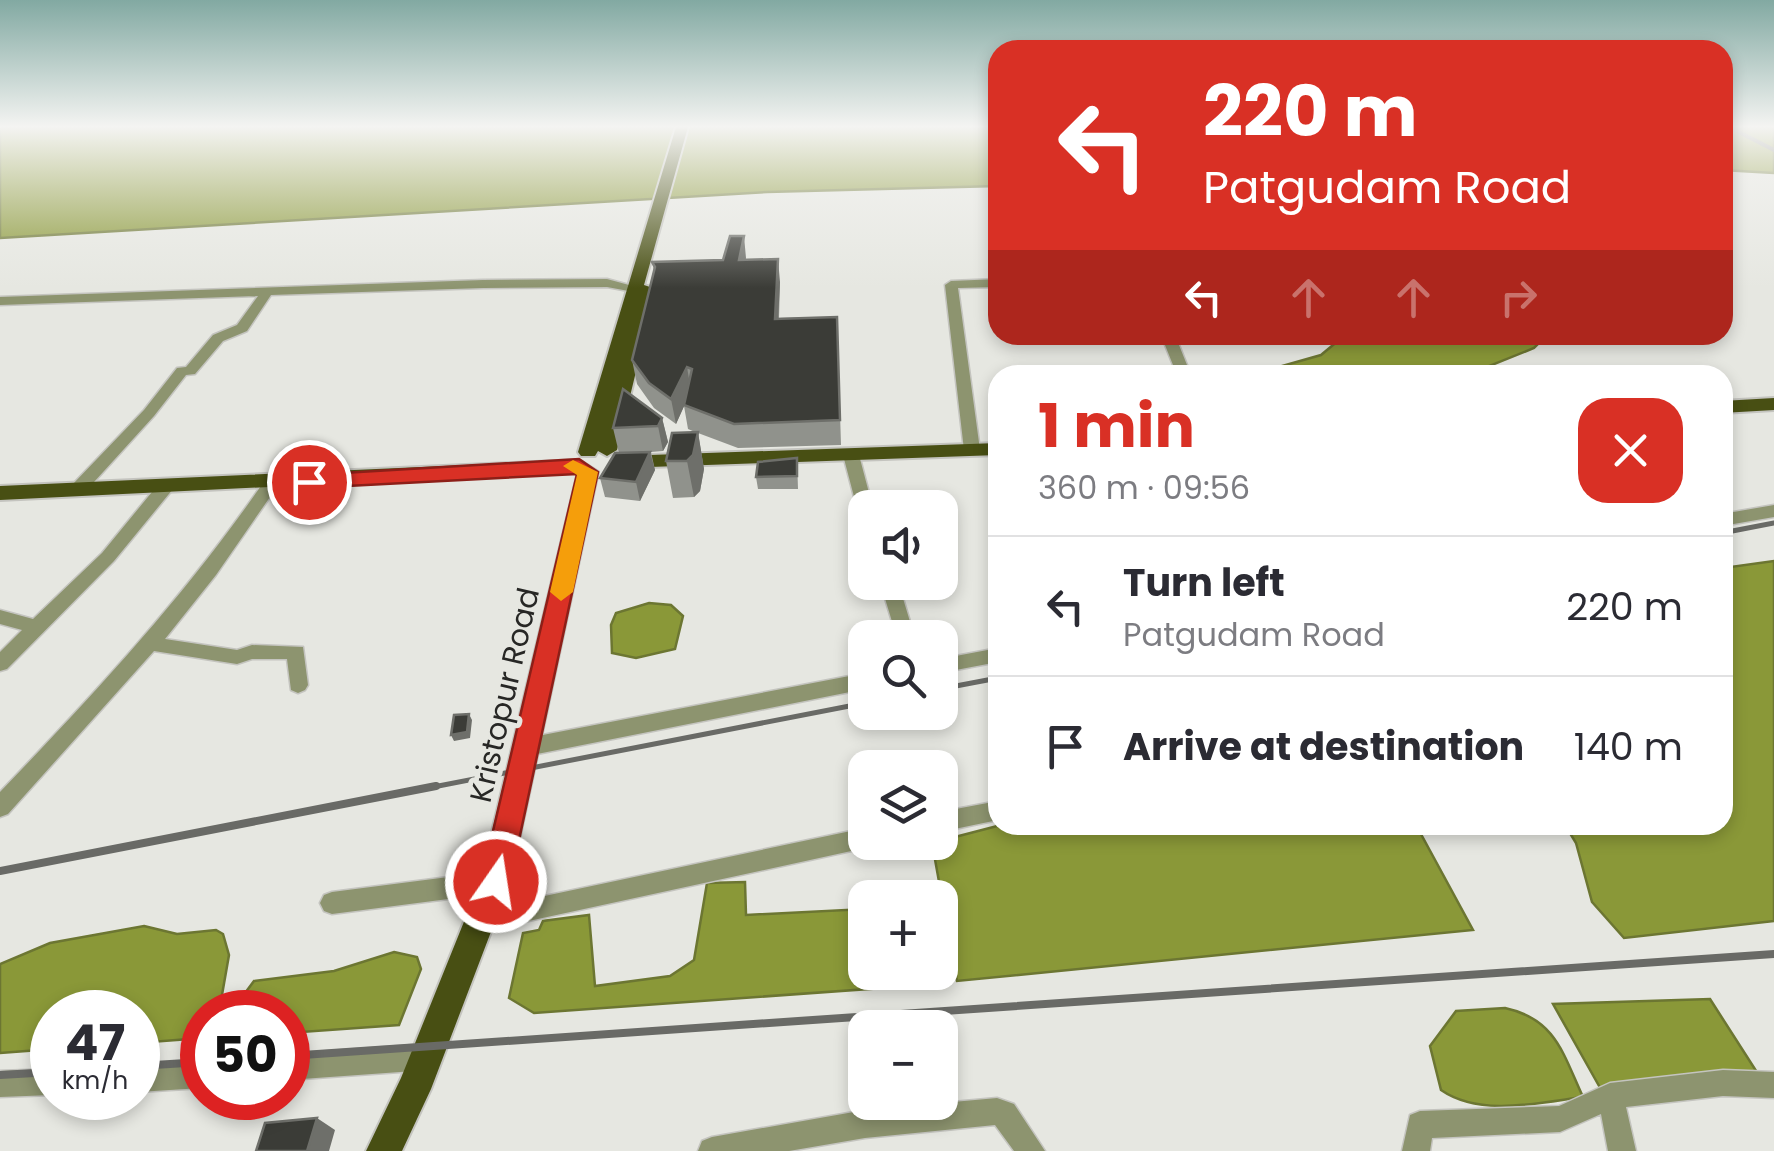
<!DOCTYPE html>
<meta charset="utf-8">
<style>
:root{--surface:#fff;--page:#f2f2f3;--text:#2b2b33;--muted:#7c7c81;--line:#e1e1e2;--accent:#d93025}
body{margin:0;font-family:Poppins,sans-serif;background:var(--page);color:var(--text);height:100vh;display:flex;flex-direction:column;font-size:38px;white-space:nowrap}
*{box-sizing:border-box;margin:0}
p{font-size:32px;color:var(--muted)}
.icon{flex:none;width:55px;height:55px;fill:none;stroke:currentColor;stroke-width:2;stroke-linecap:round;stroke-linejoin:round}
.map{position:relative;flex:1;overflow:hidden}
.drawer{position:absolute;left:988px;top:365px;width:745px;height:470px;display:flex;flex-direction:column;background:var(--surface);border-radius:30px;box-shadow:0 5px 15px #0003}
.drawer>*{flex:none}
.hud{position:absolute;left:988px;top:40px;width:745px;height:305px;border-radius:30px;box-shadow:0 5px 15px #0003;background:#d93025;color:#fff;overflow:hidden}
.tools{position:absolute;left:848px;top:490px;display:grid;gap:20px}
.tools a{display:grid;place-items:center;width:110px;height:110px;border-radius:20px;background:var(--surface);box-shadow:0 5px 15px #0003;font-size:50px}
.speed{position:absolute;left:30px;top:990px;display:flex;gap:20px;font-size:50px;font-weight:700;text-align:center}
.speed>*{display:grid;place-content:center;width:130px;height:130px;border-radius:50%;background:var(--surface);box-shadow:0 5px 15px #0003;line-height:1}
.speed small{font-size:25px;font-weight:400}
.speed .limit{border:15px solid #d22;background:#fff;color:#111}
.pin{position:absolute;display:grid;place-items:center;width:85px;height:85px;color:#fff;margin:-42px;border:5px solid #fff;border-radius:50%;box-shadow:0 2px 10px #0007}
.me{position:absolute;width:110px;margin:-55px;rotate:13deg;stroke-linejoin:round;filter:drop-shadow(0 0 8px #0008)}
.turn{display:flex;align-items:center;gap:35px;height:210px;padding:0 50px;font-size:45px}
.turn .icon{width:130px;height:130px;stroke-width:2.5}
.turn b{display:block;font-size:70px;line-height:85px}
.lanes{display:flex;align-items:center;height:95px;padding:0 50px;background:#0003;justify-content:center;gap:50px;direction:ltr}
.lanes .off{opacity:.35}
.round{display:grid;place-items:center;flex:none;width:105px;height:105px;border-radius:30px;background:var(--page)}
.summary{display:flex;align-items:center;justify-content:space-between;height:170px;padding:0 50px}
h1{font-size:60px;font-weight:700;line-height:75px;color:var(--accent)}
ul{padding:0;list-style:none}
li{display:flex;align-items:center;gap:30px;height:140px;padding:0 50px;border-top:2px solid var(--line)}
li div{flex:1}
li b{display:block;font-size:38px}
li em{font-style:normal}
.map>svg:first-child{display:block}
.water{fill:#8a9838;stroke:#6c7632;stroke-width:2.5}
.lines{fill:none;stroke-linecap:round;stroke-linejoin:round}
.minor-casing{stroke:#c4c4bf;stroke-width:3}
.major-casing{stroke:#c4c4bf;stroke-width:4}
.minor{fill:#8d946f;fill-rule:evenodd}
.major{fill:#484f13;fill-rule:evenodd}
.rail-far2{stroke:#696a66;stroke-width:4}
.rail-far1{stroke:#696a66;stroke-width:5}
.rail{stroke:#696a66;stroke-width:8}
.wall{fill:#90928c}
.shaded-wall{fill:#6e6f6a}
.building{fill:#3b3c37;stroke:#6e6f6a;stroke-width:2.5}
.route{fill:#d93025;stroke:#8d1f18;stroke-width:2.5}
.slow{fill:#f59e0b}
.labels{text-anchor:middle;stroke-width:10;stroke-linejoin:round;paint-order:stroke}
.near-street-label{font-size:30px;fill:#272725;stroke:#e6e7e1}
</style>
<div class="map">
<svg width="1774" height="1151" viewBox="0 0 1774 1151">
<rect width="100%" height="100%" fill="#e6e7e1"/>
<path class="water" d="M 997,127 L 997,186 L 767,192 L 0,238 L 0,128 Z
M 1722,127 L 1774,127 L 1774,173 L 1723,170 Z
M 1345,335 L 1532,335 L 1541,341 L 1534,348 L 1467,375 L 1279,375 L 1282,366 L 1321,355 Z
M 1774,561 L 1774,921 L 1624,938 L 1592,902 L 1576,843 L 1565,825 L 1722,825 L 1723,568 Z
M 649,603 L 671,605 L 683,616 L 675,649 L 636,658 L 612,653 L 611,625 L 616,613 Z
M 1001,825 L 1416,825 L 1473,930 L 957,981 L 932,843 Z
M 745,882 L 746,915 L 865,909 L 865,972 L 893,973 L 896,987 L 534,1013 L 509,998 L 523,933 L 539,930 L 543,921 L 589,915 L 595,986 L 670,976 L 694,960 L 707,883 Z
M 144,926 L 177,934 L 216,930 L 223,934 L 229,955 L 219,1012 L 202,1012 L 202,1038 L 138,1043 L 138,1012 L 52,1012 L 52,1049 L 0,1053 L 0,964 L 50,943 Z
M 394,952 L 417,957 L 421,969 L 399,1025 L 288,1033 L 288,1012 L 231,1012 L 254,981 L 334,971 Z
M 1710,999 L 1760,1077 L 1603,1093 L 1553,1004 Z
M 1505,1008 C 1556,1019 1563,1054 1583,1097 C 1538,1103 1480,1117 1441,1090 L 1430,1046 L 1456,1011 Z"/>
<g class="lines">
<g class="minor-casing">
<path id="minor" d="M 607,279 L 640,288 L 634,292 L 607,287 L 483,288 L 271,295 L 247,331 L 223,341 L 195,374 L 186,375 L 154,416 L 84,493 L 78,494 L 70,489 L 72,485 L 144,410 L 177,368 L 186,367 L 213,335 L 237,325 L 258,296 L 0,305 L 0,297 L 483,280 Z
M 998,279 L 998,287 L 958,288 L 980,450 L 972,455 L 964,450 L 945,285 L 951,281 Z
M 1161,335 L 1175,335 L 1191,375 L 1177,375 Z
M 851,450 L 859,455 L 873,508 L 865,508 L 865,513 L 857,508 L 843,455 Z
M 271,479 L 279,484 L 216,575 L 165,639 L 237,650 L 252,645 L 303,647 L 308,685 L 305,690 L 298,693 L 291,690 L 287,659 L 252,659 L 237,664 L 154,651 L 8,814 L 0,817 L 0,792 C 95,693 187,594 265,480 Z
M 167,480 L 173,481 L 175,485 L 173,489 L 114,561 L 7,669 L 0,671 L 0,652 L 22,630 L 0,624 L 0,610 L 33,619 L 102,553 L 161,481 Z
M 1774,505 L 1774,517 L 1722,526 L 1722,514 Z
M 880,582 L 898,582 L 915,638 L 897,638 Z
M 998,648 L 998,662 L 940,673 L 940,659 Z
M 865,673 L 865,689 L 527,756 L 520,753 L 517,747 L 520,741 L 527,738 Z
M 998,801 L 998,820 L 940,832 L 940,812 Z
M 865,828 L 865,842 L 874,842 L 865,848 L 483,931 L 475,928 L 471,920 L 475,912 L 483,909 Z
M 495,871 L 503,874 L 506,882 L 503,890 L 495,893 L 332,914 L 324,911 L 320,903 L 324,895 L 332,892 Z
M 428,1044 L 437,1048 L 441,1057 L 437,1066 L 428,1070 L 288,1080 L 288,1054 Z
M 202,1062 L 202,1088 L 138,1092 L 138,1066 Z
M 52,1069 L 52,1095 L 0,1097 L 0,1071 Z
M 1723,1070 L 1774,1072 L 1774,1098 L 1723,1096 L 1626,1107 L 1636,1151 L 1608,1151 L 1601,1114 L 1560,1132 L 1432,1138 L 1430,1151 L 1402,1151 L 1410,1115 L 1420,1111 L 1559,1106 L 1610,1083 Z
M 997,1098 L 1014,1104 L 1045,1151 L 1014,1151 L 995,1125 L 865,1138 L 789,1151 L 698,1151 L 702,1141 L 712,1137 L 865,1110 Z"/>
</g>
<g class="major-casing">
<path id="major" d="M 676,127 L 688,127 L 644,285 L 656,289 L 617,450 L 607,456 L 598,451 L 595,456 L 581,456 L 578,452 Z
M 1774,398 L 1774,410 L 1722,413 L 1722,401 Z
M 998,443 L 998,455 L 621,468 L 611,462 L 621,456 Z
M 579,460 L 598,472 L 510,882 L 431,1089 L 402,1151 L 366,1151 L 401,1078 L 480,882 L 578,472 L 0,500 L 0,486 Z"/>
</g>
<use href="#minor" class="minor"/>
<use href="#major" class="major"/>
<path class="rail-far2" d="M 1729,127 L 1774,150"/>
<path class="rail-far1" d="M 1722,533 L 1774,523
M 940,689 L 998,678
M 423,789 L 865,703"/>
<path class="rail" d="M 0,871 L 436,786
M 288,1056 L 1774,954
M 138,1066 L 202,1062
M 0,1075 L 52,1072"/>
</g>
<path class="wall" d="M 746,260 L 780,282 L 779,318 L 837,317 L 841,445 L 738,448 L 698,433 L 704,469 L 700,491 L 694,497 L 673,498 L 666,461 L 695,432 L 688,429 L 684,406 L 676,424 L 654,408 L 637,384 L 632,360 L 654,271 L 652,262 Z
M 662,418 L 668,442 L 663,451 L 651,452 L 655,470 L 640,501 L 605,497 L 600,478 L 619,453 L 613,428 Z
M 797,458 L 798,489 L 758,489 L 756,477 Z"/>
<path class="shaded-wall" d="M 744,236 L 746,258 L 742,283 L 739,260 Z
M 778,259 L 780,282 L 777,342 L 775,319 Z
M 687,367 L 691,391 L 676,424 L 671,399 Z
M 662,418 L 668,442 L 663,451 L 658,426 Z
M 698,432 L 704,469 L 700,491 L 694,497 L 687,461 Z
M 650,452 L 655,470 L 640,501 L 636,482 Z
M 469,714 L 472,720 L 470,738 L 454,741 L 451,735 Z
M 317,1118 L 335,1130 L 329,1151 L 307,1151 Z"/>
<path class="building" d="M 730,236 L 744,236 L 739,260 L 778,259 L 775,319 L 837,317 L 840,420 L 734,424 L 684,405 L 692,369 L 687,367 L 671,399 L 649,383 L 632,360 L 655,267 L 652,262 L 723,260 Z
M 623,389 L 662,418 L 658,426 L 613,428 Z
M 698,432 L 693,455 L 687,461 L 666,461 L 672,433 Z
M 650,452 L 636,482 L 600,478 L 615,453 Z
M 797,458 L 797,476 L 756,477 L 758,462 Z
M 469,714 L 467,732 L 451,735 L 454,715 Z
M 317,1118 L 307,1151 L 256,1151 L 265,1123 Z"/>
<linearGradient id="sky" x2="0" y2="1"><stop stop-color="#82a9a2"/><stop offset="0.44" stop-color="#f4f4f2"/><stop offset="1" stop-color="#f4f4f2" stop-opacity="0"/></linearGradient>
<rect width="1774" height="288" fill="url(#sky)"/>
<path class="route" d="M 579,459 L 598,472 L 510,882 L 506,891 L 496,895 L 485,891 L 481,882 L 577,474 L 309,488 L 299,482 L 309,475 Z"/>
<path class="slow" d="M 573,460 L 598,472 L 573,592 L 561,601 L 550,592 L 577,475 L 563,466 Z"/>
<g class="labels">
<g class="near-street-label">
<text transform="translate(505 695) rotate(-77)" y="10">Kristopur Road</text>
</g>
</g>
</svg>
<div class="tools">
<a><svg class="icon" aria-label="sound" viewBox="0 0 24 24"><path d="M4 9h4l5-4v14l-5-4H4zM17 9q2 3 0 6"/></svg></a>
<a><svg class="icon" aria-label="search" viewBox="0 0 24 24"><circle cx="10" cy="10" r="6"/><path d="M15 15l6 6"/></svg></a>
<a><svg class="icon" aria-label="layers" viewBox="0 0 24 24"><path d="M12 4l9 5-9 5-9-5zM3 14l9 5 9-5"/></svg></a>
<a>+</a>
<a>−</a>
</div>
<div class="speed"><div>47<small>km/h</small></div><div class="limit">50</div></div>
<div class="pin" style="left:309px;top:482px;background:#d93025"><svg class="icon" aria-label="arrive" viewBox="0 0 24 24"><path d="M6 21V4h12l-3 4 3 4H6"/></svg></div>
<svg class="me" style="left:496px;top:882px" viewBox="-20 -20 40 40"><circle r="17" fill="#d93025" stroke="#fff" stroke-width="3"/><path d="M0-11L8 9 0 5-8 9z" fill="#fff"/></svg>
<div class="hud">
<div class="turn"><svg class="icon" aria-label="left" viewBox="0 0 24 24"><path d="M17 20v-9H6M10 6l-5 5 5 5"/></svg><div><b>220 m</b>Patgudam Road</div></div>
<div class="lanes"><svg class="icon" aria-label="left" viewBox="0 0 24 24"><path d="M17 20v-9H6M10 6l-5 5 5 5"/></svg><svg class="icon off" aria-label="ahead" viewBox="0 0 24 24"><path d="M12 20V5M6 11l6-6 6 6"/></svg><svg class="icon off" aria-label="ahead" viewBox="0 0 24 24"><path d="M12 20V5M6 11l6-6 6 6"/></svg><svg class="icon off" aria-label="right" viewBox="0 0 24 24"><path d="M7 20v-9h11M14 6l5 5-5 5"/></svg></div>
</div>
<section class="drawer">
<div class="summary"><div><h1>1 min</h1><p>360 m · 09:56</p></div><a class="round" style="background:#d93025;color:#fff"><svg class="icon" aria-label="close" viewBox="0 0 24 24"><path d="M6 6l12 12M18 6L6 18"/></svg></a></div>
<ul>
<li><svg class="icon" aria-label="left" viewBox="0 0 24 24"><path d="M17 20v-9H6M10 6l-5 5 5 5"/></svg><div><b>Turn left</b><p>Patgudam Road</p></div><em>220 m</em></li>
<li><svg class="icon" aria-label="arrive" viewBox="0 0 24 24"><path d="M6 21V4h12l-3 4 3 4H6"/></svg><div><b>Arrive at destination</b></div><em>140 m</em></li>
</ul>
</section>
</div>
